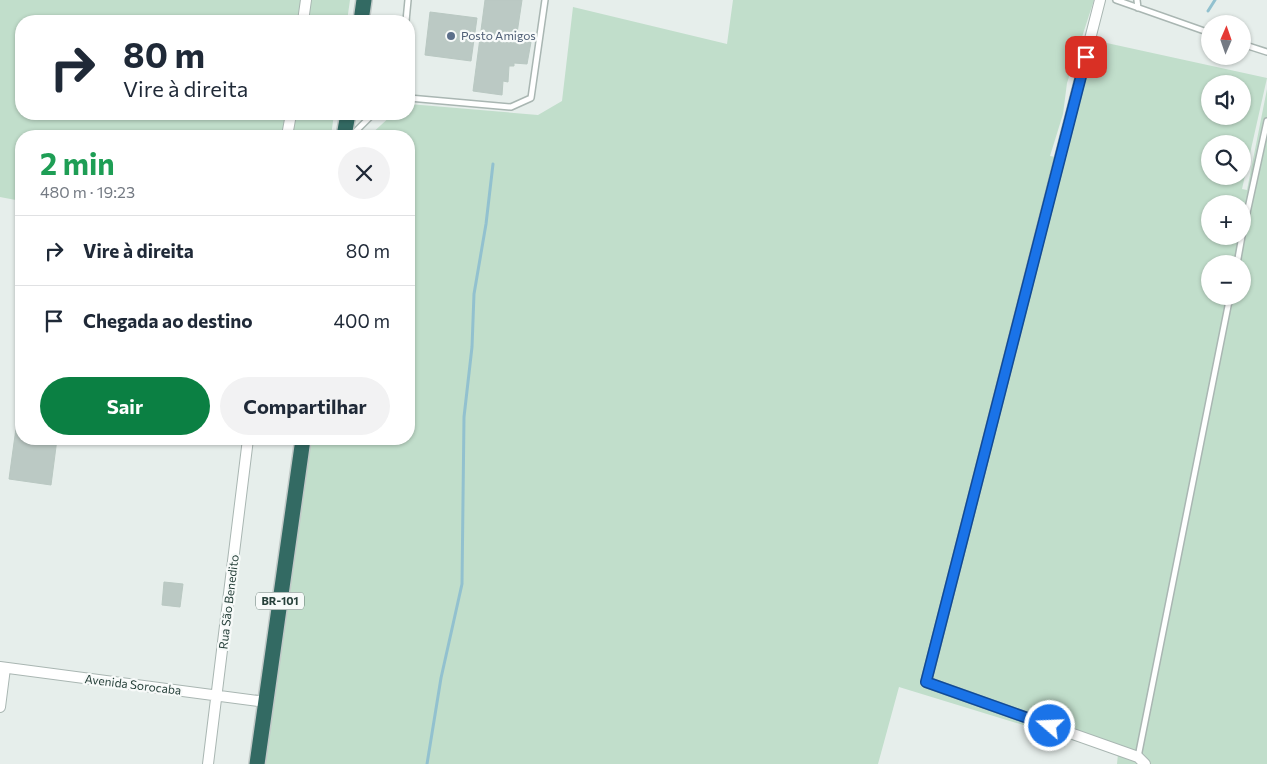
<!DOCTYPE html>
<html lang="pt">
<meta charset="utf-8">
<style>
:root{--surface:#fff;--page:#f2f2f3;--text:#1f2937;--muted:#747a83;--line:#e0e1e3;--accent:#0b8043}
body{margin:0;font-family:Commissioner,sans-serif;background:var(--page);color:var(--text);height:100vh;display:flex;flex-direction:column;font-size:19px;white-space:nowrap}
*{box-sizing:border-box;margin:0}
p{font-size:16px;color:var(--muted)}
.icon{flex:none;width:28px;height:28px;fill:none;stroke:currentColor;stroke-width:2;stroke-linecap:round;stroke-linejoin:round}
.map{position:relative;flex:1;overflow:hidden}
.panel{position:absolute;left:15px;top:130px;width:400px;height:315px;display:flex;flex-direction:column;background:var(--surface);border-radius:20px;box-shadow:0 1px 4px #0004}
.panel>*{flex:none}
.guide{position:absolute;left:15px;top:15px;width:400px;height:105px;border-radius:20px;box-shadow:0 1px 4px #0004;background:#fff;color:var(--text);overflow:hidden}
.needle{width:32px;rotate:2deg}
.controls{position:absolute;left:1201px;top:15px;display:grid;gap:10px}
.controls a{display:grid;place-items:center;width:50px;height:50px;border-radius:50%;background:var(--surface);box-shadow:0 1px 4px #0004;font-size:25px}
.pin{position:absolute;display:grid;place-items:center;width:42px;height:42px;color:#fff;margin:-21px;border-radius:10px;box-shadow:0 2px 8px #0006}
.me{position:absolute;width:55px;margin:-28px;rotate:289deg;stroke-linejoin:round;filter:drop-shadow(0 0 4px #0008)}
.turn{display:flex;align-items:center;gap:18px;height:105px;padding:0 25px;font-size:22px}
.turn .icon{width:65px;height:65px;stroke-width:2.5}
.turn b{display:block;font-size:35px;line-height:42px}
.round{display:grid;place-items:center;flex:none;width:52px;height:52px;border-radius:26px;background:var(--page)}
.head{display:flex;align-items:center;justify-content:space-between;height:85px;padding:0 25px}
h1{font-size:30px;font-weight:700;line-height:38px;color:#1e9e55}
.action{display:flex;gap:10px;margin-top:auto;padding:10px 25px}
.action a{flex:1;height:58px;border-radius:30px;background:var(--accent);color:#fff;font-size:20px;font-weight:700;line-height:58px;text-align:center}
.action a+a{background:var(--page);color:var(--text)}
ul{padding:0;list-style:none}
li{display:flex;align-items:center;gap:15px;height:70px;padding:0 25px;border-top:1px solid var(--line)}
li div{flex:1}
li b{display:block;font-size:19px}
li em{font-style:normal}
.map>svg:first-child{display:block}
.green{fill:#c1decb;fill-rule:evenodd}
.lines{fill:none;stroke-linecap:round;stroke-linejoin:round}
.stream{stroke:#92c1cf;stroke-width:3}
.building{fill:#bbc9c4;stroke:#b9c8c2}
.lane-casing{stroke:#a9b6b2;stroke-width:8}
.street-casing{stroke:#a9b6b2;stroke-width:12}
.highway-casing{stroke:#c2cac8;stroke-width:18}
.lane{stroke:#fff;stroke-width:5}
.street{stroke:#fff;stroke-width:10}
.highway{stroke:#336a63;stroke-width:15}
.route-casing{stroke:#114b97;stroke-width:12}
.route{stroke:#1a73e8;stroke-width:9}
.service-dot{fill:#5c6f8a;stroke:#f7faf9;stroke-width:2}
.labels{text-anchor:middle;stroke-width:4.5;stroke-linejoin:round;paint-order:stroke}
.shield{fill:#f7faf9;stroke:#657873;stroke-width:1}
.shield-label{font-size:11px;font-weight:bold;fill:#26403a}
.service-label{font-size:12px;fill:#4e5e75;stroke:#f7faf9;text-anchor:start}
.street-label{font-size:12px;fill:#26403a;stroke:#f7faf9}
</style>
<div class="map">
<svg width="1267" height="764" viewBox="0 0 1267 764">
<rect width="100%" height="100%" fill="#e6eeeb"/>
<path class="green" d="M 0,0 L 350,0 L 347,21 L 21,21 L 21,114 L 334,114 L 331,136 L 21,136 L 21,201 L 0,197 Z
M 733,0 L 1094,0 L 1067,83 L 1063,114 L 1050,156 L 1066,159 L 1093,40 L 1267,78 L 1242,189 L 1247,190 L 1267,89 L 1267,764 L 1117,764 L 1118,754 L 899,687 L 878,764 L 264,764 L 308,439 L 409,439 L 409,136 L 369,136 L 393,114 L 409,114 L 409,104 L 538,115 L 562,101 L 573,7 L 727,44 ZM 1210,84 L 1242,84 L 1242,116 L 1210,116 ZM 1210,144 L 1242,144 L 1242,176 L 1210,176 ZM 1210,204 L 1242,204 L 1242,236 L 1210,236 ZM 1210,264 L 1242,264 L 1242,296 L 1210,296 Z"/>
<g class="lines">
<path class="stream" d="M 1208,11 L 1215,0
M 427,764 L 441,678 L 462,584 L 464,417 L 472,347 L 474,294 L 486,224 L 493,164"/>
</g>
<path class="building" d="M 485,0 L 522,0 L 516,40 L 531,42 L 527,64 L 514,63 L 514,66 L 509,66 L 508,82 L 503,81 L 502,95 L 473,91 Z
M 430,12 L 477,18 L 471,61 L 425,55 Z
M 21,392 L 21,439 L 57,439 L 51,485 L 9,479 Z
M 164,582 L 183,584 L 180,607 L 162,605 Z"/>
<g class="lines">
<g class="lane-casing">
<path id="lane" d="M 1116,0 L 1210,33
M 1137,0 L 1138,8
M 406,21 L 408,0
M 1242,44 L 1267,52
M 409,98 L 511,107 L 531,98 L 545,0
M 351,136 L 373,114
M 1242,236 L 1267,121
M 1237,264 L 1242,236
M 1138,757 L 1230,296"/>
</g>
<g class="street-casing">
<path id="street" d="M 1100,0 L 926,682 L 1138,757 L 1145,764
M 303,21 L 306,0
M 287,136 L 291,114
M 0,667 L 266,702
M 0,707 L 5,668
M 208,764 L 248,439"/>
</g>
<g class="highway-casing">
<path id="highway" d="M 361,21 L 364,0
M 344,136 L 348,114
M 257,764 L 303,439"/>
</g>
<use href="#lane" class="lane"/>
<use href="#street" class="street"/>
<use href="#highway" class="highway"/>
</g>
<g class="lines">
<g class="route-casing">
<path id="route" d="M 1050,726 L 926,682 L 1086,57"/>
</g>
<use href="#route" class="route"/>
</g>
<circle class="service-dot" cx="451" cy="36" r="5"/>
<g class="labels">
<rect class="shield" x="256" y="592.5" width="48" height="17" rx="4"/>
<g class="shield-label">
<text x="280" y="605">BR-101</text>
</g>
<g class="service-label">
<text x="461" y="40">Posto Amigos</text>
</g>
<g class="street-label">
<text transform="translate(229 602) rotate(-83)" y="4">Rua São Benedito</text>
<text transform="translate(133 685) rotate(7)" y="4">Avenida Sorocaba</text>
</g>
</g>
</svg>
<div class="controls">
<a><svg class="needle" viewBox="-14 -14 28 28"><path d="M0-13l5 13h-10z" fill="#e53935"/><path d="M0 13l5-13h-10z" fill="#747a83"/></svg></a>
<a><svg class="icon" aria-label="sound" viewBox="0 0 24 24"><path d="M4 9h4l5-4v14l-5-4H4zM17 9q2 3 0 6"/></svg></a>
<a><svg class="icon" aria-label="search" viewBox="0 0 24 24"><circle cx="10" cy="10" r="6"/><path d="M15 15l6 6"/></svg></a>
<a>+</a>
<a>−</a>
</div>
<div class="pin" style="left:1086px;top:57px;background:#d93025"><svg class="icon" aria-label="arrive" viewBox="0 0 24 24"><path d="M6 21V4h12l-3 4 3 4H6"/></svg></div>
<svg class="me" style="left:1050px;top:726px" viewBox="-20 -20 40 40"><circle r="17" fill="#1a73e8" stroke="#fff" stroke-width="3"/><path d="M0-11L8 9 0 5-8 9z" fill="#fff"/></svg>
<div class="guide">
<div class="turn"><svg class="icon" aria-label="right" viewBox="0 0 24 24"><path d="M7 20v-9h11M14 6l5 5-5 5"/></svg><div><b>80 m</b>Vire à direita</div></div>
</div>
<section class="panel">
<div class="head"><div><h1>2 min</h1><p>480 m · 19:23</p></div><a class="round"><svg class="icon" aria-label="close" viewBox="0 0 24 24"><path d="M6 6l12 12M18 6L6 18"/></svg></a></div>
<ul>
<li><svg class="icon" aria-label="right" viewBox="0 0 24 24"><path d="M7 20v-9h11M14 6l5 5-5 5"/></svg><div><b>Vire à direita</b></div><em>80 m</em></li>
<li><svg class="icon" aria-label="arrive" viewBox="0 0 24 24"><path d="M6 21V4h12l-3 4 3 4H6"/></svg><div><b>Chegada ao destino</b></div><em>400 m</em></li>
</ul>
<div class="action"><a>Sair</a><a>Compartilhar</a></div>
</section>
</div>
